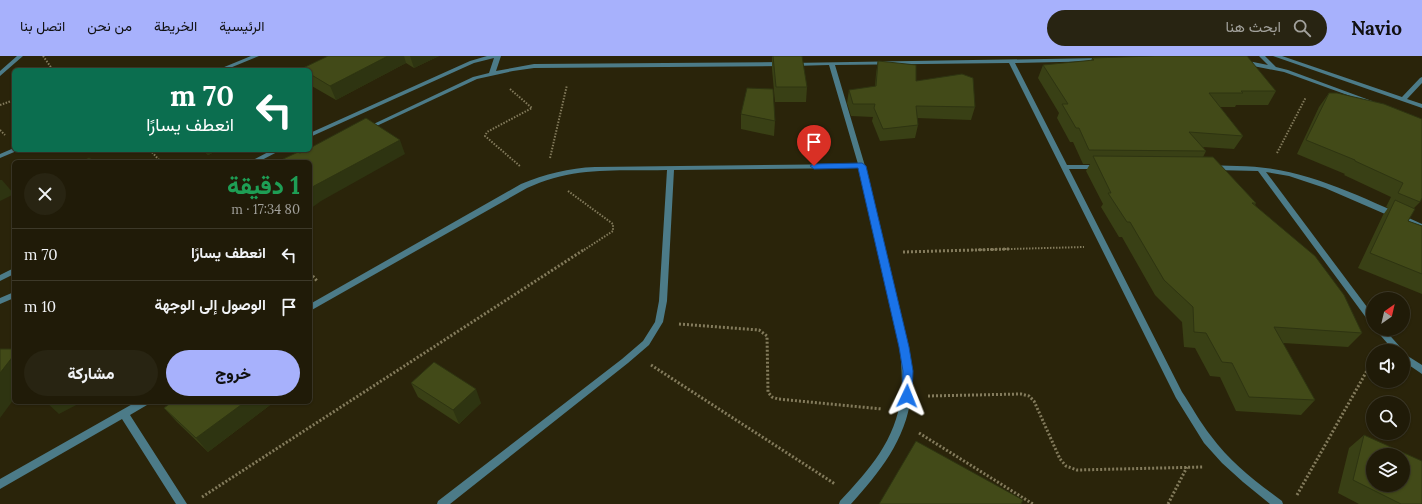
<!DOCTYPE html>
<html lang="ar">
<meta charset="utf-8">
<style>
:root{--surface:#201b08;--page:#282412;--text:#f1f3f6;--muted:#a2a19c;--line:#3d3929;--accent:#a7b1fc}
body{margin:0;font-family:Lora,Vazirmatn,serif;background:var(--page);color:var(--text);direction:rtl;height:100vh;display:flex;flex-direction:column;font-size:15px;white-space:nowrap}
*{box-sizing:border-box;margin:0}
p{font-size:13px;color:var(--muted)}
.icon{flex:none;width:22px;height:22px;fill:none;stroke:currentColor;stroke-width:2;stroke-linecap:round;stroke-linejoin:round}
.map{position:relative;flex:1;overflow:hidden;direction:ltr}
.sheet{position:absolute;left:12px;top:104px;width:300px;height:244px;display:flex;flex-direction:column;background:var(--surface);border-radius:6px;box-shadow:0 1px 3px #0004,0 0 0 1px var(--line);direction:rtl}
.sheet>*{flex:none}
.banner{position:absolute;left:12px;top:12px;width:300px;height:84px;border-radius:6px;box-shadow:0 1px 3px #0004,0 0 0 1px var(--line);direction:rtl;background:#0b6e4f;color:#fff;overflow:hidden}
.needle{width:26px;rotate:34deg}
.fabs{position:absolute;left:1366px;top:236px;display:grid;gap:8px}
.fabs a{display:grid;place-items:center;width:44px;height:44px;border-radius:50%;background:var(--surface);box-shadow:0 1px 3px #0004,0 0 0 1px var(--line);font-size:20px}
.pin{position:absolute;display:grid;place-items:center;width:34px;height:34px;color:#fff;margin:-41px -17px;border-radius:50% 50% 50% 0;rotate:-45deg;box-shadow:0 0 4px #0007}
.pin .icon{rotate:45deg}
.me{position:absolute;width:44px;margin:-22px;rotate:2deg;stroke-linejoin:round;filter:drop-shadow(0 0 3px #0008)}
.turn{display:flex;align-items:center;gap:14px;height:84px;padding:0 12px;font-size:18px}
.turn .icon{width:52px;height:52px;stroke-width:2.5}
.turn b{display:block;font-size:28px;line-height:34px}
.round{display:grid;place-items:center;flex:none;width:42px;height:42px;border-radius:21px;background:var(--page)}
.head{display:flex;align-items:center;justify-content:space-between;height:68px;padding:0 12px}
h1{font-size:24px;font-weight:800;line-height:30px;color:#1e9e55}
.button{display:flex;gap:8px;margin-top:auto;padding:8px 12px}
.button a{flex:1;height:46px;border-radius:24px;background:var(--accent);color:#111;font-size:16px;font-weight:800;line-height:46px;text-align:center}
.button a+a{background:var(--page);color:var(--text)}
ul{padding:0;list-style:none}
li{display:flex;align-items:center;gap:12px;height:52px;padding:0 12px;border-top:1px solid var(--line)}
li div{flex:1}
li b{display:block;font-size:15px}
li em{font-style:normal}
header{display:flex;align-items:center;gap:24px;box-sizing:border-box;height:56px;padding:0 20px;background:var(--accent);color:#111}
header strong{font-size:19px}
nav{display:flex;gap:22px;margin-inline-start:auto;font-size:14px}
.search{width:280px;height:36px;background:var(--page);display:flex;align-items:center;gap:10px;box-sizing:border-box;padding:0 14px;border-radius:22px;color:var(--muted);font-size:15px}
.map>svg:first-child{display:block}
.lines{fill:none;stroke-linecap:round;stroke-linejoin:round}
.path-far1{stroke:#837b5c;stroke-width:2;stroke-dasharray:1.5 1.5;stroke-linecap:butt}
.path{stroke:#837b5c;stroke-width:3;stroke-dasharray:2 2;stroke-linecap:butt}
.street{fill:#4c7b88;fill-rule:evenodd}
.wall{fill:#394015}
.shaded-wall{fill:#2e3411}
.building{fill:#424a18;stroke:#2e3411;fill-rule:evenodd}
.route{fill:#1a73e8;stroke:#114b97}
</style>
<header>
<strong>Navio</strong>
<div class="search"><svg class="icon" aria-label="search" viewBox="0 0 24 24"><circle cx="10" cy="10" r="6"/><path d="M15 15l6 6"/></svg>ابحث هنا</div>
<nav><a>الرئيسية</a><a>الخريطة</a><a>من نحن</a><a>اتصل بنا</a></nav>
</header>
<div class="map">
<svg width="1422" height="448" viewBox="0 0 1422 448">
<rect width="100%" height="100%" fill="#2a240a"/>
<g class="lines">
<path class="path-far1" d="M 43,0 L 53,14
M 510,33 L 532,52 L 487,76 L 485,80 L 521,111
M 0,49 L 14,44
M 0,74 L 5,79
M 150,94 L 161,106
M 1277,97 L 1306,41
M 550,102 L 567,29
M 568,135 L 613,168 L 613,175 L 584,194
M 972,194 L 1084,191"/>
<path class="path" d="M 903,196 L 1009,193
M 310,217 L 318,226
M 679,268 L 759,274 L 767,280 L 768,336 L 772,341 L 778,343 L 882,353
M 651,309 L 835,428
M 928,340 L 1021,338 L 1029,340 L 1034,345 L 1060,403 L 1066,410 L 1077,414 L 1203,411
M 919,377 L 1033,448
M 1297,439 L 1373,304
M 202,441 L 585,193
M 1168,448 L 1187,411"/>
<path class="street" d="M 17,0 L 23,0 L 0,20 L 0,15 Z
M 251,0 L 259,0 L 225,14 L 217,14 Z
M 487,0 L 501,0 L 496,15 L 534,8 L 782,6 L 785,8 L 782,10 L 534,12 L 513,15 L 477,23 L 368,74 L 364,74 L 363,73 L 473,21 L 489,17 L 494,2 L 474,7 L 310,81 L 310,77 L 470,5 Z
M 1259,0 L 1265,0 L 1276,11 L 1288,14 L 1380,48 L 1379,49 L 1375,49 L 1284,16 L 1243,8 L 1240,6 L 1243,4 L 1268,9 Z
M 1273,0 L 1282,0 L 1402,41 L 1420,22 L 1422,21 L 1422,27 L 1407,43 L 1422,48 L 1422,52 Z
M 1102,2 L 1104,3 L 1104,5 L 1015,7 L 1067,109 L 1099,109 L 1102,111 L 1099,113 L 1069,113 L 1182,336 C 1192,351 1200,366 1211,380 C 1230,406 1256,426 1282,445 L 1283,448 L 1270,448 L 1243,426 L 1222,407 L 1204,387 L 1176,342 L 1009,7 L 835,9 L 865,110 L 908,291 C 910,307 912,324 911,340 C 906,384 879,417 851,448 L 839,448 L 840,445 C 869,414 896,384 901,340 C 903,324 901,307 900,291 L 859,112 L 674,114 L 667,245 L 663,266 L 649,289 L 628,307 L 450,448 L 437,448 L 438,445 L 622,303 L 643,285 L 655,266 L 659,245 L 667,114 C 618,115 573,110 527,132 L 310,255 L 310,248 L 521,128 C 545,118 569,112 595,111 L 858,108 L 829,9 L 793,10 L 791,9 L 791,7 Z
M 14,92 L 14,94 L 19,94 L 0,102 L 0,98 Z
M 272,94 L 281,94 L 258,106 L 249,106 Z
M 1213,110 C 1220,109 1229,110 1237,110 C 1303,110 1363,142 1422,168 L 1422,174 L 1325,132 L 1289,120 L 1266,116 L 1373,259 L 1373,268 L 1370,267 L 1258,115 L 1215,114 L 1212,112 Z
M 14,212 L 14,218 L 0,225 L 0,219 Z
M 14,236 L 14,242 L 0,248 L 0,242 Z
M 1375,273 L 1384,273 L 1402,293 L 1403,295 L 1403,296 L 1394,295 Z
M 1403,297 L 1422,309 L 1422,318 L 1403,305 Z
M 136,346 L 149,346 L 147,349 L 130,359 L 187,448 L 176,448 L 122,363 L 0,433 L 0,423 Z"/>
</g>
<path class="wall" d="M 328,0 L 439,0 L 414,12 L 406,7 L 336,44 L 310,29 L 310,14 L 302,14 L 301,13 Z
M 772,0 L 807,31 L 806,46 L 775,46 L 772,13 Z
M 1092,2 L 1276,35 L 1268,49 L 1236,49 L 1235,51 L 1220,51 L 1243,80 L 1234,93 L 1203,91 L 1206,95 L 1203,101 L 1256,147 L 1255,149 L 1362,277 L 1348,291 L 1283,287 L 1315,344 L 1301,359 L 1236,355 L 1220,321 L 1210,320 L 1195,292 L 1184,291 L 1182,266 L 1155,239 L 1122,181 L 1119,181 L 1101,151 L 1103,148 L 1086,115 L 1090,108 L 1083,108 L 1073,86 L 1070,86 L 1057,62 L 1059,57 L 1038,22 L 1043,9 L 1091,5 Z
M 878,5 L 916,25 L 975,51 L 971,64 L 917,62 L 918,69 L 915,82 L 880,85 L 872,65 L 873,61 L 851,60 L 847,47 L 849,34 L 875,31 L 876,18 Z
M 1329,37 L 1420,146 L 1414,152 L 1408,165 L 1422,170 L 1422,238 L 1358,212 L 1383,159 L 1388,152 L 1386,151 L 1391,141 L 1344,119 L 1345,118 L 1297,98 L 1319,51 Z
M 741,58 L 775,65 L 774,80 L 741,73 Z
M 203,94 L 219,94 L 208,99 Z
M 411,327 L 481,347 L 459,368 L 418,341 Z
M 172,346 L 274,346 L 208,396 L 177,366 L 164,352 Z
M 1364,379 L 1422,448 L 1359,448 L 1338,437 L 1349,392 Z"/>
<path class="shaded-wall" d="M 388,0 L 404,0 L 406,7 L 336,44 L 330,30 Z
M 410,0 L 439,0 L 414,12 Z
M 400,84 L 405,98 L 321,145 L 310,153 L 310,133 L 314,130 Z
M 205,94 L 219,94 L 208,99 Z
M 0,124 L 2,124 L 14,138 L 0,145 Z
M 14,299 L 14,343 L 0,362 L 0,317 Z
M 476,333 L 481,347 L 459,368 L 453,354 Z
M 46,346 L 82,346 L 59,358 Z
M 245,346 L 274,346 L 208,396 L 196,382 Z"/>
<path class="building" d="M 328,0 L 388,0 L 330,30 L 310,18 L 310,14 L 302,14 L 301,13 Z
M 773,0 L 802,0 L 807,31 L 776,31 Z
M 1154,0 L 1247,0 L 1276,35 L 1241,35 L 1243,37 L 1209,37 L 1243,80 L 1189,76 L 1206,95 L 1089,94 L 1079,72 L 1076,72 L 1062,48 L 1068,48 L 1043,9 L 1094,4 L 1092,2 Z
M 878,5 L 916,9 L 916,25 L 962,18 L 973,22 L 975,51 L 916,50 L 918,69 L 883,73 L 874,52 L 875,48 L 853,48 L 849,34 L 876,30 Z
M 747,32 L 773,33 L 775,65 L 741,58 Z
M 1329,37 L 1337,37 L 1384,48 L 1422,63 L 1422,142 L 1420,146 L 1398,137 L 1403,127 L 1355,105 L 1355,104 L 1306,84 Z
M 366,62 L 400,84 L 314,130 L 310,133 L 310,106 L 277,106 L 298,96 L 300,97 L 306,94 L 310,94 L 310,92 Z
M 1093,100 L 1213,101 L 1256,147 L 1252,147 L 1315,200 L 1344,239 L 1362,277 L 1274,271 L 1315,344 L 1249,341 L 1232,307 L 1222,306 L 1206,277 L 1194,276 L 1193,251 L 1164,224 L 1130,166 L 1127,166 L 1108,137 L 1111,137 Z
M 89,102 L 95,106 L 82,106 Z
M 1395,144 L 1415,153 L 1408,165 L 1422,170 L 1422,218 L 1370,197 Z
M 0,293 L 14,293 L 14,299 L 0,317 Z
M 434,306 L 476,333 L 453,354 L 411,327 Z
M 172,346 L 245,346 L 196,382 L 164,352 Z
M 1364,379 L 1422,405 L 1422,448 L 1401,448 L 1353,424 ZM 1373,399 L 1403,399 L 1403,429 L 1373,429 Z
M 916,385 L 1023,444 L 1021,448 L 879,448 Z"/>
<path class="route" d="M 862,107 L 866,110 L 909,291 L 913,315 L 912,340 L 911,343 L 907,345 L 903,343 L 902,340 L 903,315 L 899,291 L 858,112 L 814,113 L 810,110 L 814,108 Z"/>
</svg>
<div class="fabs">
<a><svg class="needle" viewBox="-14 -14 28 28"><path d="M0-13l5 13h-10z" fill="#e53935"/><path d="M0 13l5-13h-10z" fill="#a2a19c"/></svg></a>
<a><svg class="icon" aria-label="sound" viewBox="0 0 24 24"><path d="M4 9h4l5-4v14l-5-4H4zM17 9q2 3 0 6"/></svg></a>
<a><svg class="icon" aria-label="search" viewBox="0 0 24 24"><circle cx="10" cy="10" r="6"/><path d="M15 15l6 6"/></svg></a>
<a><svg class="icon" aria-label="layers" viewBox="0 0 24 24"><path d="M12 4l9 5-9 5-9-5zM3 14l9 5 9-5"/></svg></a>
</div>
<div class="pin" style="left:814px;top:110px;background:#d93025"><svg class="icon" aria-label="arrive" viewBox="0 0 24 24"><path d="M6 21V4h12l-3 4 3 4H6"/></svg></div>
<svg class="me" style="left:907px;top:340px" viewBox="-20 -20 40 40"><path d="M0-17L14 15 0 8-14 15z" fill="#1a73e8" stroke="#fff" stroke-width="4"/></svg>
<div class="banner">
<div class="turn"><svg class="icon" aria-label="left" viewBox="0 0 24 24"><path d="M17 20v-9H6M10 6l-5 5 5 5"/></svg><div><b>70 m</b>انعطف يسارًا</div></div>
</div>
<section class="sheet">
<div class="head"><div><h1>1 دقيقة</h1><p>80 m · 17:34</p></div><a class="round"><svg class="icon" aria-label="close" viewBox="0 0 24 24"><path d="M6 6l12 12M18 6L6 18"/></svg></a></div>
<ul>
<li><svg class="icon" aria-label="left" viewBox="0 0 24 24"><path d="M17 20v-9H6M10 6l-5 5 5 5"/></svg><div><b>انعطف يسارًا</b></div><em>70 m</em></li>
<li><svg class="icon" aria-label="arrive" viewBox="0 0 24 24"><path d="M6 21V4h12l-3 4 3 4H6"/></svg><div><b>الوصول إلى الوجهة</b></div><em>10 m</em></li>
</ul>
<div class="button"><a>خروج</a><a>مشاركة</a></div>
</section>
</div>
